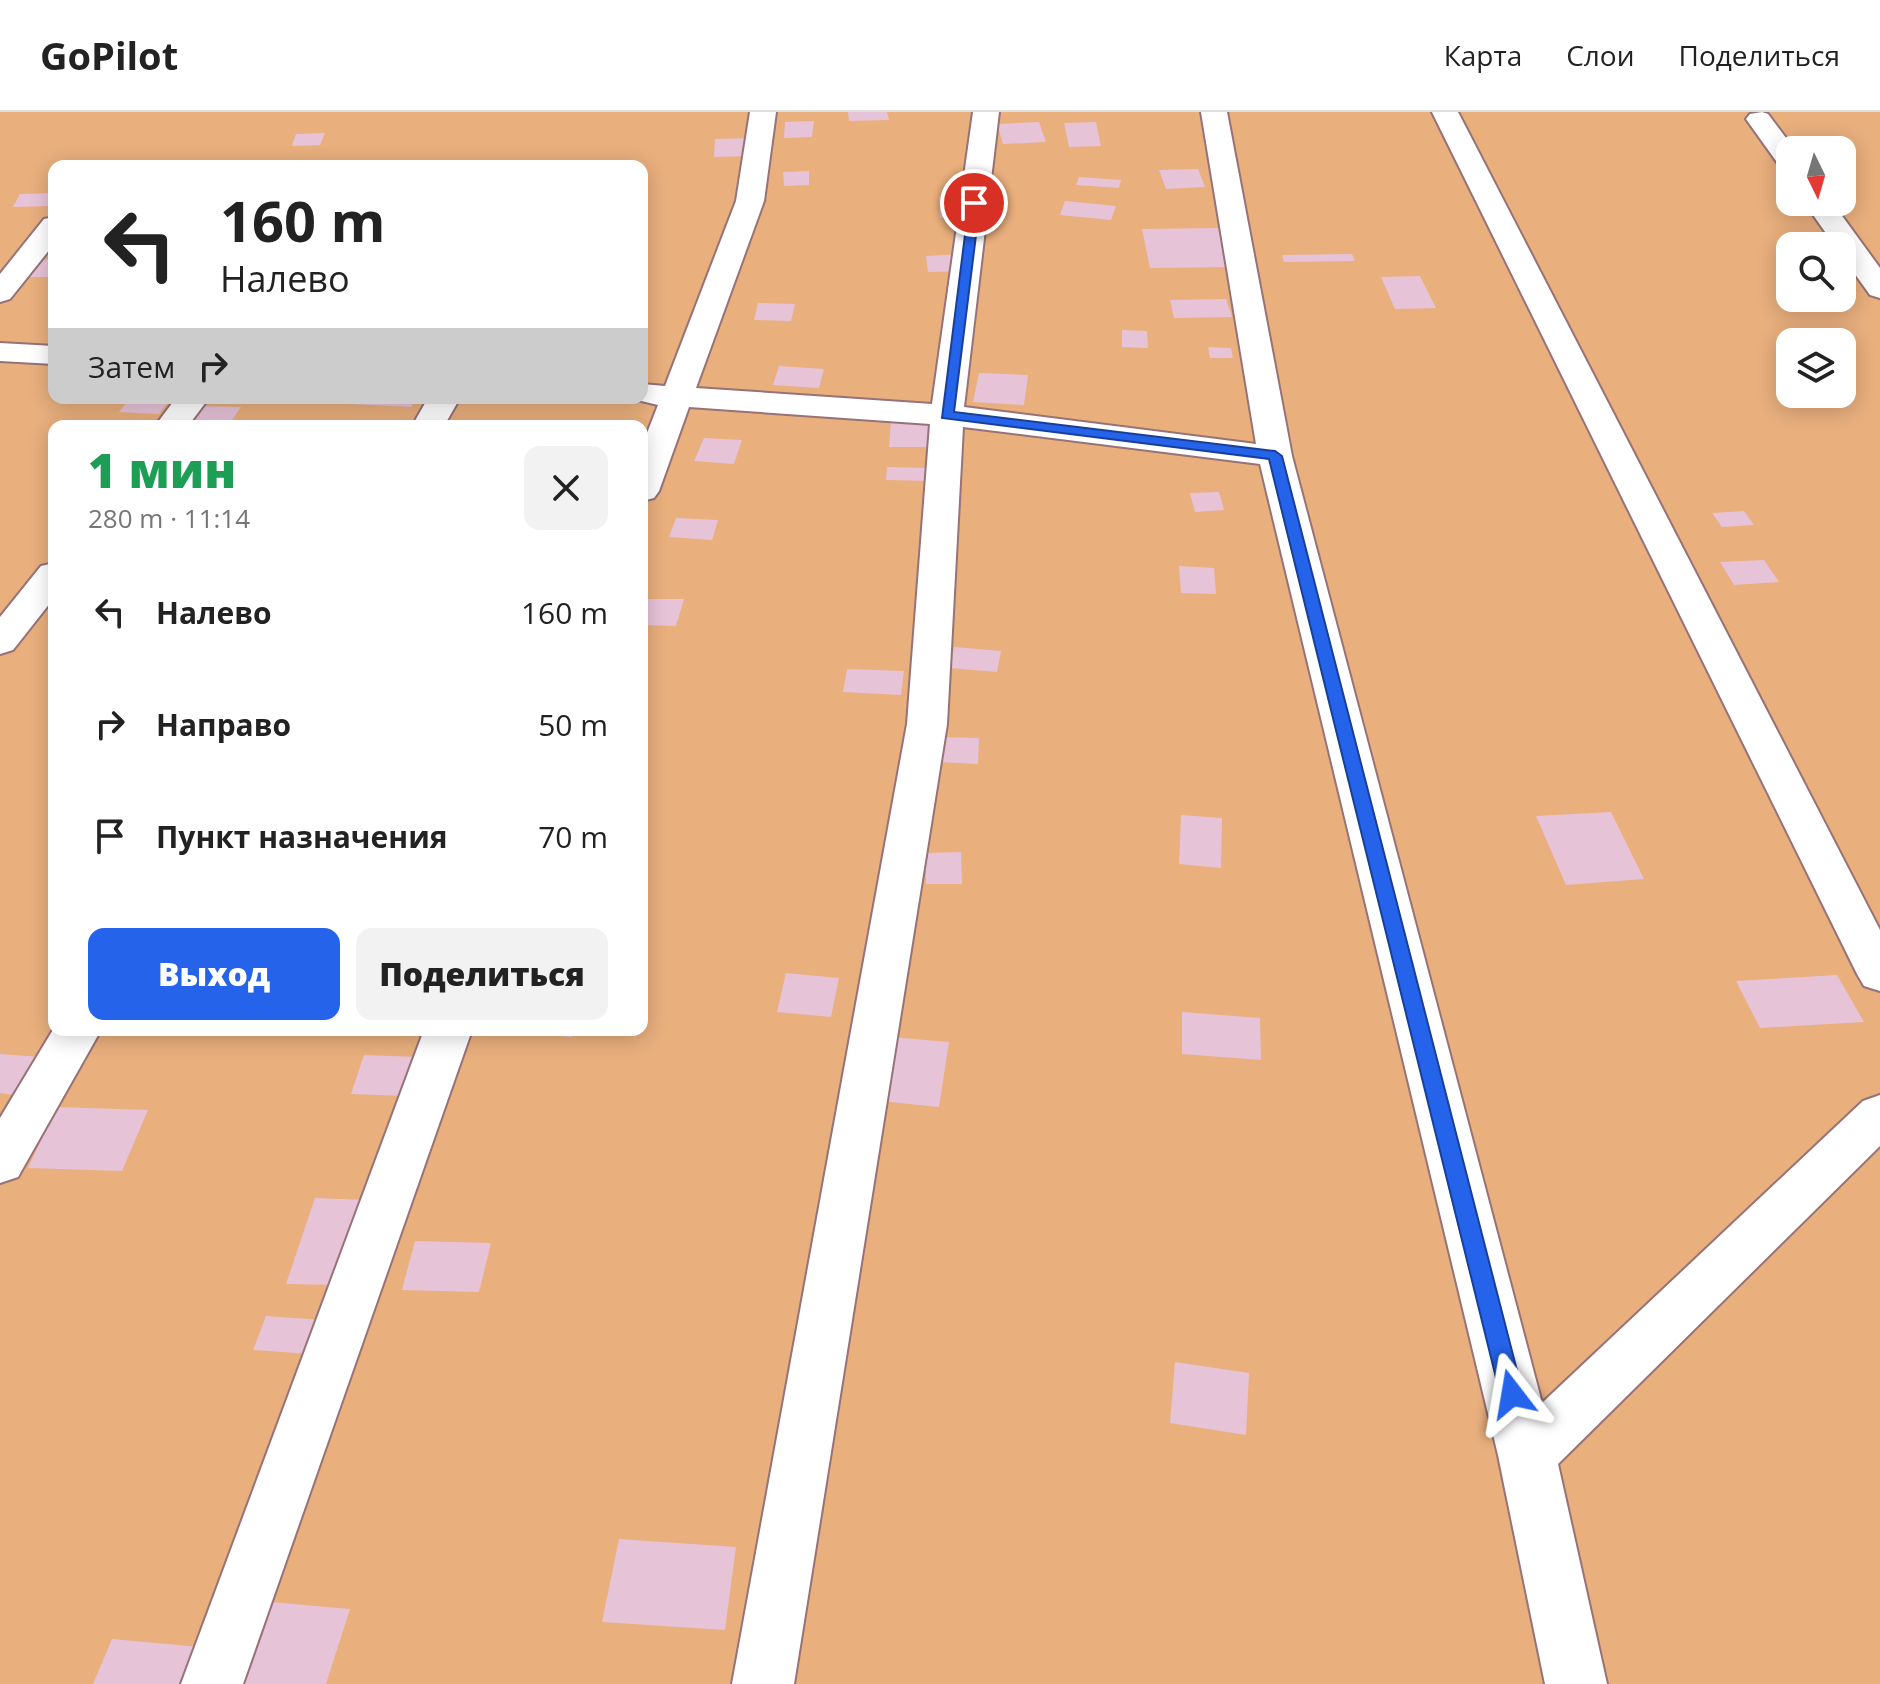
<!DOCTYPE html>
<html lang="ru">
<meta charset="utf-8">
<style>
:root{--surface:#fff;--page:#f2f2f2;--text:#222;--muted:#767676;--line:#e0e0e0;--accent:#2563eb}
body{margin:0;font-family:"Open Sans",sans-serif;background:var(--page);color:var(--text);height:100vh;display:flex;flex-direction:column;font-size:30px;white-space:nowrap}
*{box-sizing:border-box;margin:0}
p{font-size:26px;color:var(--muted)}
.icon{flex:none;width:44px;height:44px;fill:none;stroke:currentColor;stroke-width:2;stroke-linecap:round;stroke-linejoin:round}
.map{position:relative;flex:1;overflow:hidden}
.drawer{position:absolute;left:48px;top:308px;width:600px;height:616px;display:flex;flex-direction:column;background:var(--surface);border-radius:16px;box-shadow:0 4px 20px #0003}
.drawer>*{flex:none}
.top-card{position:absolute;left:48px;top:48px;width:600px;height:244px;border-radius:16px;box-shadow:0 4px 20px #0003;background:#fff;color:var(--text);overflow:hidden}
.needle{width:52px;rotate:175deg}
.tools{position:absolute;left:1776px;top:24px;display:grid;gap:16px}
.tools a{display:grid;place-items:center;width:80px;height:80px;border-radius:16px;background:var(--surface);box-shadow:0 4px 20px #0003;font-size:40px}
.pin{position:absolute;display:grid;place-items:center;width:68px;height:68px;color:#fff;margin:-34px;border:4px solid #fff;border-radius:50%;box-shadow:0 2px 8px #0007}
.me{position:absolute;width:88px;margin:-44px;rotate:346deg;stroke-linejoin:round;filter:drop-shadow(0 0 6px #0008)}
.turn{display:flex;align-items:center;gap:28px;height:168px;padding:0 40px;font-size:36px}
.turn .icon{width:104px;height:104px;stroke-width:2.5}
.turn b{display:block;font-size:56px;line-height:68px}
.then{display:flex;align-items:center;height:76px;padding:0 40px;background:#0003;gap:16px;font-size:30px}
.round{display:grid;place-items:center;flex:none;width:84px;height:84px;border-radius:16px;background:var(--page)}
.overview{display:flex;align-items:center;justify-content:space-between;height:136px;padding:0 40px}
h1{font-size:48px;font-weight:800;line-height:60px;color:#1e9e55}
.primary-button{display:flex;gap:16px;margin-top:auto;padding:16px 40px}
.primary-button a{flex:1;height:92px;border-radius:16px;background:var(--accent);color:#fff;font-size:32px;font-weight:800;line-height:92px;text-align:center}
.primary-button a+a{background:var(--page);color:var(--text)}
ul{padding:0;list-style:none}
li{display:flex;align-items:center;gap:24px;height:112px;padding:0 40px}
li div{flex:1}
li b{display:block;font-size:30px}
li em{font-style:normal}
header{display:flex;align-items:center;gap:48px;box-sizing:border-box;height:112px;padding:0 40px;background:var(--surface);border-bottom:2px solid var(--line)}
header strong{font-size:38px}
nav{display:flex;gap:44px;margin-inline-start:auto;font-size:28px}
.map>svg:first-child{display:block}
.green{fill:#e9af7d;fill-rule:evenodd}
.building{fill:#e7c3d8}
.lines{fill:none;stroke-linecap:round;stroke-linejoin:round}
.minor-casing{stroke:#977277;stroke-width:4}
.minor{fill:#fff;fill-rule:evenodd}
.route{fill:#2563eb;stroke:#184099;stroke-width:2}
</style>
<header>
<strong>GoPilot</strong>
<nav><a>Карта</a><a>Слои</a><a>Поделиться</a></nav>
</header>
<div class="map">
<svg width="1880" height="1572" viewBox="0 0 1880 1572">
<rect width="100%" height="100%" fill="#fae0e3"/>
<path class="green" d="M 0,0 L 1880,0 L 1880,1572 L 0,1572 ZM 1790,38 L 1842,38 L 1842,90 L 1790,90 ZM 54,54 L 642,54 L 642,286 L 54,286 ZM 1790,134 L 1842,134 L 1842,186 L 1790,186 ZM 1790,230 L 1842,230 L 1842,282 L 1790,282 ZM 54,314 L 642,314 L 642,918 L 54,918 Z"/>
<path class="building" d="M 848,0 L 887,0 L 889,8 L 849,9 Z
M 814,9 L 812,25 L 784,26 L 785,10 Z
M 1039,10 L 1046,30 L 1003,32 L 997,12 Z
M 1096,10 L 1101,34 L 1069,35 L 1064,11 Z
M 325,21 L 320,33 L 292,34 L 296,22 Z
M 753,26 L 751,44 L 714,45 L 715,27 Z
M 1198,57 L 1205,75 L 1166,77 L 1159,58 Z
M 809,59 L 809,73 L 784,74 L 783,60 Z
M 1079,65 L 1121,68 L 1119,76 L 1076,73 Z
M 54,81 L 49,94 L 13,95 L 20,82 Z
M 939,85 L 965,85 L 965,106 L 940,106 Z
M 1065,89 L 1116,94 L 1111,108 L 1060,103 Z
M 1218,116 L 1228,155 L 1150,156 L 1142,117 Z
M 962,142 L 965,159 L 928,160 L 926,144 Z
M 1352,142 L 1355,149 L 1284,150 L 1282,143 Z
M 54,147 L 54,165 L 25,165 L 37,148 Z
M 1420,164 L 1436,196 L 1395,197 L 1381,165 Z
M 1226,187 L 1232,205 L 1174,206 L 1170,188 Z
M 758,191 L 795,192 L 791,209 L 754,208 Z
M 1122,218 L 1147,219 L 1148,236 L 1122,235 Z
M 1208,235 L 1231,236 L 1233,246 L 1210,246 Z
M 779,254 L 824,257 L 819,276 L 773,273 Z
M 979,261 L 1028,263 L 1024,293 L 973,290 Z
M 130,286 L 171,286 L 159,302 L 119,300 Z
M 352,286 L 416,286 L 411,295 L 349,292 Z
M 200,294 L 241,295 L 228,314 L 186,314 Z
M 891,309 L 933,309 L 932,335 L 889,335 Z
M 704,326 L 742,328 L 734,352 L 694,349 Z
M 887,355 L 931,356 L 929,369 L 886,368 Z
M 1219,380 L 1224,398 L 1195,400 L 1190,381 Z
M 1744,399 L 1754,413 L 1722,415 L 1712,401 Z
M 676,406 L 718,408 L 712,428 L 669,425 Z
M 1764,448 L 1779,470 L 1734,473 L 1720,450 Z
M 1179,454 L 1214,456 L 1216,482 L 1181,481 Z
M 642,487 L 684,487 L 676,514 L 642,513 Z
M 954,535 L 1001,539 L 997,560 L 950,556 Z
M 847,557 L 904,559 L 901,583 L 843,580 Z
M 940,625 L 979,626 L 978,652 L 938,650 Z
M 1611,700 L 1644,767 L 1566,773 L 1536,704 Z
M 1181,703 L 1222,706 L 1221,756 L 1179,752 Z
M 961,740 L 962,772 L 926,772 L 926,741 Z
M 786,861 L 839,866 L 831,905 L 777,900 Z
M 1837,863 L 1864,910 L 1760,916 L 1736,869 Z
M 1182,900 L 1260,906 L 1261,948 L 1182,942 Z
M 502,918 L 573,918 L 572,925 Z
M 891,925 L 949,930 L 939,995 L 880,989 Z
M 0,942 L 42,945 L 20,984 L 0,981 Z
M 364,943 L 419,945 L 406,984 L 351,982 Z
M 57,995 L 148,998 L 122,1059 L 28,1056 Z
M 315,1086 L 366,1088 L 340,1173 L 286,1172 Z
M 415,1129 L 491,1131 L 479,1180 L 402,1178 Z
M 266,1204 L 323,1208 L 311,1242 L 253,1238 Z
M 1175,1250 L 1249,1261 L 1246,1323 L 1170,1311 Z
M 619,1427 L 736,1435 L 725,1518 L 602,1510 Z
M 271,1490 L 350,1497 L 326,1572 L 243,1572 Z
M 112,1527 L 200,1535 L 186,1572 L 93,1572 Z"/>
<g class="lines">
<g class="minor-casing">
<path id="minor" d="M 750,0 L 776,0 L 764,89 L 696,276 L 932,292 L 973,0 L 999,0 L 964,295 L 1256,332 L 1201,0 L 1227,0 L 1292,344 L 1542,1291 L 1863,989 L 1880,983 L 1880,1034 L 1558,1352 L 1607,1572 L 1545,1572 L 1498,1343 L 1260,352 L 963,315 L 947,612 L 794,1572 L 732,1572 L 907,612 L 930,312 L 689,295 L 659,379 L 654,386 L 642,389 L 642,334 L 658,293 L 629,286 L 642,286 L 642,272 L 665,274 L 736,89 Z
M 1432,0 L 1458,0 L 1880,818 L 1880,879 L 1864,874 L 1857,862 Z
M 1762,0 L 1768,2 L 1795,38 L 1790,38 L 1790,58 L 1781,56 L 1746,7 L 1750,2 Z
M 1804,90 L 1832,90 L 1880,156 L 1880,186 L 1870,183 L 1842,144 L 1842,134 L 1835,134 Z
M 54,105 L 54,132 L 10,187 L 0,190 L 0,162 L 44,107 Z
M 0,231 L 54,234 L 54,252 L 0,249 Z
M 176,286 L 209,286 L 188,314 L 155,314 Z
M 428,286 L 460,286 L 444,314 L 412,314 Z
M 54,451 L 54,486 L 13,538 L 0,542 L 0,505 L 41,454 Z
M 54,916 L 101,918 L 18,1065 L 0,1071 L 0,1006 Z
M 424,918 L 472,918 L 243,1572 L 181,1572 Z"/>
</g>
<use href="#minor" class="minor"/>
</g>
<path class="route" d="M 974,88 L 980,91 L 954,300 L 1275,339 L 1282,344 L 1523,1282 L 1520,1290 L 1512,1293 L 1503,1290 L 1500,1282 L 1269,347 L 942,306 L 969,91 Z"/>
</svg>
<div class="tools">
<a><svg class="needle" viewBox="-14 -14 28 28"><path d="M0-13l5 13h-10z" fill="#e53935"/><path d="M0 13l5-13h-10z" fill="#767676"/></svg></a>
<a><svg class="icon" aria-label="search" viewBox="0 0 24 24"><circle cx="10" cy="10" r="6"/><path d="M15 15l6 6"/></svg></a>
<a><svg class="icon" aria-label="layers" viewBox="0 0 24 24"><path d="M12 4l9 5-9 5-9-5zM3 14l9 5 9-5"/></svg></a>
</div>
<div class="pin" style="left:974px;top:91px;background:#d93025"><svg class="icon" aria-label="arrive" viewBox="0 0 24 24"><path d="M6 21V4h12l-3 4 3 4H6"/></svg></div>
<svg class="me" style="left:1512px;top:1282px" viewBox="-20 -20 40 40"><path d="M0-17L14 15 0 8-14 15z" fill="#2563eb" stroke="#fff" stroke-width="4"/></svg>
<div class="top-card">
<div class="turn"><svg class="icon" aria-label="left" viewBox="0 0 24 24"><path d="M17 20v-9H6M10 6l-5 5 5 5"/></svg><div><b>160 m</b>Налево</div></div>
<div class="then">Затем<svg class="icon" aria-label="right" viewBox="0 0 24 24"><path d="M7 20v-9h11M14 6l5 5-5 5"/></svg></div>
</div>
<section class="drawer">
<div class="overview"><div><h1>1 мин</h1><p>280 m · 11:14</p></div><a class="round"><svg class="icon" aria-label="close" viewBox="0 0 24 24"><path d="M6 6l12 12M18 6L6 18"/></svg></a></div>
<ul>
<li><svg class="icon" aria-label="left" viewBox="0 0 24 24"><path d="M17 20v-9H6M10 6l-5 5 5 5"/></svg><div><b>Налево</b></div><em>160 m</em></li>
<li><svg class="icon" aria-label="right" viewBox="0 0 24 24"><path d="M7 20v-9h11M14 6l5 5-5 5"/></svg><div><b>Направо</b></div><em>50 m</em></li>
<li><svg class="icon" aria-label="arrive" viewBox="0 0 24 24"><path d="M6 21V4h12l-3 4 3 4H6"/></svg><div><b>Пункт назначения</b></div><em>70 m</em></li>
</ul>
<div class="primary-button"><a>Выход</a><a>Поделиться</a></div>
</section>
</div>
